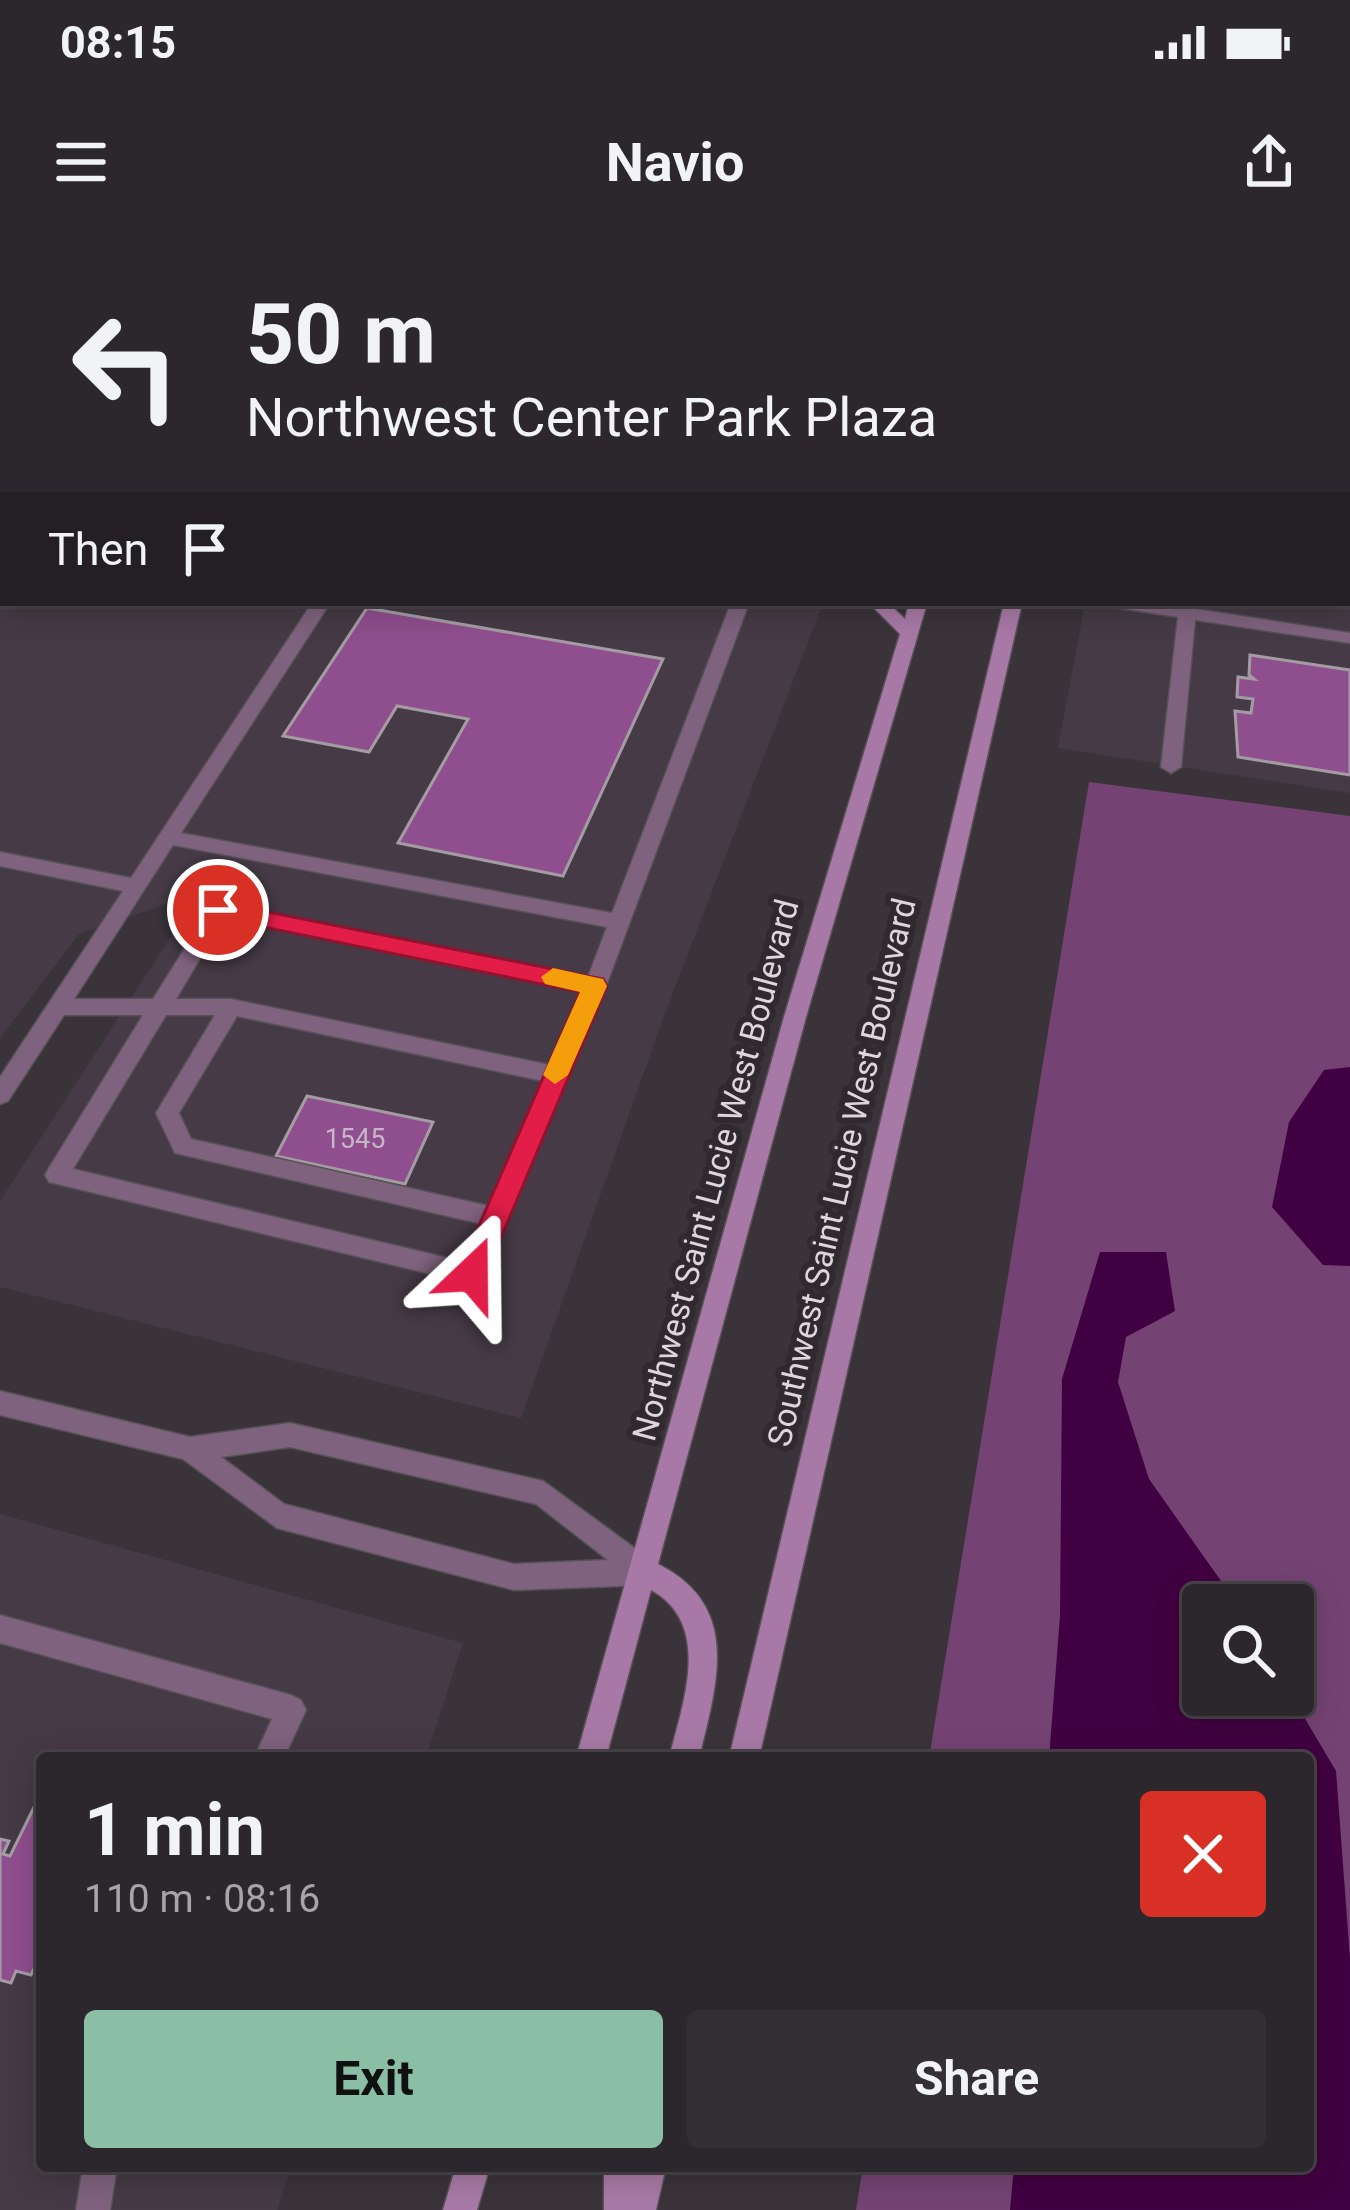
<!DOCTYPE html>
<meta charset="utf-8">
<style>
:root{--surface:#2c272c;--page:#342f34;--text:#f1f3f6;--muted:#a6a5a9;--line:#484448;--accent:#8abfa5}
body{margin:0;font-family:Roboto,sans-serif;background:var(--page);color:var(--text);height:100vh;display:flex;flex-direction:column;font-size:45px;white-space:nowrap}
*{box-sizing:border-box;margin:0}
p{font-size:39px;color:var(--muted)}
.icon{flex:none;width:66px;height:66px;fill:none;stroke:currentColor;stroke-width:2;stroke-linecap:round;stroke-linejoin:round}
.map{position:relative;flex:1;overflow:hidden}
.side{position:absolute;left:36px;top:1512px;width:1278px;height:420px;display:flex;flex-direction:column;background:var(--surface);border-radius:12px;box-shadow:0 6px 30px #0003,0 0 0 3px var(--line)}
.side>*{flex:none}
.banner{position:absolute;left:0px;top:0px;width:1350px;height:366px;box-shadow:0 6px 30px #0003,0 0 0 3px var(--line);background:#2c272c;color:var(--text);overflow:hidden}
.controls{position:absolute;left:1182px;top:1344px;display:grid;gap:24px}
.controls a{display:grid;place-items:center;width:132px;height:132px;border-radius:12px;background:var(--surface);box-shadow:0 6px 30px #0003,0 0 0 3px var(--line);font-size:60px}
.pin{position:absolute;display:grid;place-items:center;width:102px;height:102px;color:#fff;margin:-51px;border:6px solid #fff;border-radius:50%;box-shadow:0 3px 12px #0007}
.me{position:absolute;width:132px;margin:-66px;rotate:23deg;stroke-linejoin:round;filter:drop-shadow(0 0 9px #0008)}
.turn{display:flex;align-items:center;gap:42px;height:252px;padding:0 48px;font-size:54px}
.turn .icon{width:156px;height:156px;stroke-width:2.5}
.turn b{display:block;font-size:84px;line-height:102px}
.then{display:flex;align-items:center;height:114px;padding:0 48px;background:#0003;gap:24px;font-size:45px}
.round{display:grid;place-items:center;flex:none;width:126px;height:126px;border-radius:12px;background:var(--page)}
.summary{display:flex;align-items:center;justify-content:space-between;height:204px;padding:0 48px}
h1{font-size:72px;font-weight:700;line-height:90px}
.cta{display:flex;gap:24px;margin-top:auto;padding:24px 48px}
.cta a{flex:1;height:138px;border-radius:12px;background:var(--accent);color:#111;font-size:48px;font-weight:700;line-height:138px;text-align:center}
.cta a+a{background:var(--page);color:var(--text)}
.status{display:flex;justify-content:space-between;align-items:center;height:84px;padding:0 60px;background:var(--surface);direction:ltr}
.status svg{height:33px;fill:currentColor}
header{display:flex;justify-content:space-between;align-items:center;height:156px;padding:0 48px;background:var(--surface);font-size:54px;font-weight:700}
.map>svg:first-child{display:block}
.built{fill:#453a45}
.green{fill:#744373;fill-rule:evenodd}
.water{fill:#410041}
.building{fill:#8f4e8e;stroke:#a49ca3;stroke-width:3}
.lines{fill:none;stroke-linecap:round;stroke-linejoin:round}
.lane-casing{stroke:#575157;stroke-width:3}
.street-casing{stroke:#575157;stroke-width:3}
.secondary-casing{stroke:#575157;stroke-width:3}
.lane{fill:#7f627e;fill-rule:evenodd}
.street{fill:#7f627e;fill-rule:evenodd}
.secondary{fill:#a879a6;fill-rule:evenodd}
.route{fill:#e11d48;stroke:#92132f;stroke-width:3}
.slow{fill:#f59e0b}
.labels{text-anchor:middle;stroke-width:12;stroke-linejoin:round;paint-order:stroke}
.number-label{font-size:27px;fill:#c8b5c8}
.street-label{font-size:33px;fill:#dbd7db;stroke:#302a30}
</style>
<div class="status"><b>08:15</b><svg viewBox="0 0 49 12"><path d="M0 12V9h3v3zM5 12V6h3v6zM10 12V3h3v9zM15 12V0h3v12zM26 1h20v11H26zM47 4h2v5h-2z"/></svg></div>
<header><svg class="icon" aria-label="menu" viewBox="0 0 24 24"><path d="M4 6h16M4 12h16M4 18h16"/></svg>Navio<svg class="icon" aria-label="share" viewBox="0 0 24 24"><path d="M12 15V3M7 8l5-5 5 5M5 13v7h14v-7"/></svg></header>
<div class="map">
<svg width="1350" height="1970" viewBox="0 0 1350 1970">
<rect width="100%" height="100%" fill="#3a343a"/>
<path class="built" d="M 0,0 L 962,0 L 3,3 L 3,363 L 823,363 L 664,776 L 521,1178 L 0,1047 L 0,961 L 199,653 L 80,693 L 0,798 Z
M 1158,0 L 1350,0 L 1350,553 L 1058,508 L 1085,363 L 1347,363 L 1347,3 Z
M 0,1274 L 463,1403 L 426,1518 L 42,1518 L 42,1926 L 292,1926 L 277,1970 L 0,1970 Z"/>
<path class="green" d="M 1089,542 L 1350,576 L 1350,1970 L 856,1970 L 863,1926 L 1308,1926 L 1308,1518 L 929,1518 ZM 1203,1365 L 1293,1365 L 1293,1455 L 1203,1455 Z"/>
<path class="water" d="M 1350,827 L 1350,1026 L 1323,1025 L 1272,967 L 1289,882 L 1324,830 Z
M 1100,1012 L 1166,1012 L 1175,1071 L 1126,1097 L 1118,1142 L 1149,1239 L 1238,1365 L 1203,1365 L 1203,1455 L 1291,1455 L 1336,1531 L 1350,1718 L 1350,1970 L 1010,1970 L 1014,1926 L 1308,1926 L 1308,1518 L 1049,1518 L 1060,1376 L 1062,1139 Z"/>
<path class="building" d="M 0,0 L 72,0 L 3,3 L 3,81 Z
M 1263,0 L 1350,0 L 1350,42 L 1347,3 Z
M 367,368 L 663,419 L 563,636 L 398,603 L 468,479 L 397,466 L 369,512 L 283,496 Z
M 1250,415 L 1350,430 L 1350,535 L 1238,517 L 1235,471 L 1251,473 L 1253,459 L 1237,457 L 1238,437 L 1254,439 L 1249,435 Z
M 307,856 L 433,882 L 405,944 L 276,916 Z
M 42,1551 L 42,1675 L 37,1686 L 42,1687 L 42,1712 L 31,1735 L 16,1731 L 11,1743 L 0,1740 L 0,1599 L 9,1601 L 3,1614 L 10,1616 Z"/>
<g class="lines">
<g class="lane-casing">
<path id="lane" d="M 111,0 L 128,0 L 109,3 Z
M 669,0 L 683,0 L 667,3 Z
M 1227,0 L 1241,0 L 1226,3 Z
M 1347,203 L 1350,203 L 1350,213 L 1347,213 Z
M 0,205 L 3,206 L 3,216 L 0,215 Z
M 1347,249 L 1350,249 L 1350,259 L 1347,259 Z
M 312,363 L 330,363 L 181,593 L 612,673 L 731,363 L 749,363 L 606,746 L 484,1034 L 481,1041 L 472,1044 L 49,942 L 45,935 L 49,928 L 143,775 L 64,775 L 8,861 L 0,864 L 0,837 L 123,651 L 0,626 L 0,612 L 131,638 ZM 173,605 L 607,687 L 588,737 L 219,663 L 212,665 L 153,759 L 74,759 ZM 224,678 L 582,751 L 550,825 L 231,759 L 176,759 ZM 166,775 L 215,775 L 156,873 L 175,913 L 482,984 L 465,1022 L 73,929 ZM 237,776 L 543,841 L 489,966 L 191,899 L 179,873 Z
M 1110,363 L 1179,367 L 1179,363 L 1197,363 L 1196,369 L 1350,393 L 1350,403 L 1195,380 L 1181,527 L 1171,533 L 1161,527 L 1178,377 L 1119,368 Z
M 0,1375 L 291,1455 L 301,1460 L 306,1470 L 284,1518 L 254,1518 L 272,1479 L 0,1403 Z
M 83,1926 L 117,1926 L 110,1970 L 76,1970 Z"/>
</g>
<g class="street-casing">
<path id="street" d="M 1347,56 L 1350,56 L 1350,64 L 1347,64 Z
M 1347,85 L 1350,85 L 1350,93 L 1347,93 Z
M 0,1151 L 190,1197 L 290,1183 L 543,1241 L 655,1323 L 659,1332 L 655,1341 L 645,1345 L 514,1350 L 277,1288 L 183,1219 L 0,1175 ZM 290,1207 L 536,1264 L 608,1320 L 514,1324 L 284,1264 L 221,1217 Z"/>
</g>
<g class="secondary-casing">
<path id="secondary" d="M 1019,0 L 1033,0 L 1018,3 Z
M 1037,0 L 1051,0 L 1051,3 L 1037,3 Z
M 1088,0 L 1102,0 L 1102,3 L 1088,3 Z
M 869,363 L 888,363 L 905,379 L 909,363 L 927,363 L 806,777 L 658,1324 C 742,1366 717,1443 699,1518 L 669,1518 C 683,1463 713,1384 651,1350 L 606,1518 L 576,1518 L 784,777 L 900,394 Z
M 1004,363 L 1022,363 L 759,1518 L 729,1518 Z
M 456,1926 L 490,1926 L 477,1970 L 443,1970 Z
M 604,1926 L 666,1926 L 656,1970 L 604,1970 Z"/>
</g>
<use href="#lane" class="lane"/>
<use href="#street" class="street"/>
<use href="#secondary" class="secondary"/>
</g>
<path class="route" d="M 218,662 L 603,739 L 607,746 L 482,1043 L 462,1043 L 458,1034 L 580,752 L 210,676 L 210,664 Z"/>
<path class="slow" d="M 553,728 L 603,739 L 607,746 L 568,835 L 555,844 L 543,835 L 580,752 L 545,744 L 541,737 Z"/>
<g class="labels">
<g class="number-label">
<text x="355" y="908">1545</text>
</g>
<g class="street-label">
<text transform="translate(715 930) rotate(-75)" y="12">Northwest Saint Lucie West Boulevard</text>
<text transform="translate(841 932) rotate(-77)" y="12">Southwest Saint Lucie West Boulevard</text>
</g>
</g>
</svg>
<div class="controls">
<a><svg class="icon" aria-label="search" viewBox="0 0 24 24"><circle cx="10" cy="10" r="6"/><path d="M15 15l6 6"/></svg></a>
</div>
<div class="pin" style="left:218px;top:670px;background:#d93025"><svg class="icon" aria-label="arrive" viewBox="0 0 24 24"><path d="M6 21V4h12l-3 4 3 4H6"/></svg></div>
<svg class="me" style="left:472px;top:1034px" viewBox="-20 -20 40 40"><path d="M0-17L14 15 0 8-14 15z" fill="#e11d48" stroke="#fff" stroke-width="4"/></svg>
<div class="banner">
<div class="turn"><svg class="icon" aria-label="left" viewBox="0 0 24 24"><path d="M17 20v-9H6M10 6l-5 5 5 5"/></svg><div><b>50 m</b>Northwest Center Park Plaza</div></div>
<div class="then">Then<svg class="icon" aria-label="arrive" viewBox="0 0 24 24"><path d="M6 21V4h12l-3 4 3 4H6"/></svg></div>
</div>
<section class="side">
<div class="summary"><div><h1>1 min</h1><p>110 m · 08:16</p></div><a class="round" style="background:#d93025;color:#fff"><svg class="icon" aria-label="close" viewBox="0 0 24 24"><path d="M6 6l12 12M18 6L6 18"/></svg></a></div>
<div class="cta"><a>Exit</a><a>Share</a></div>
</section>
</div>
